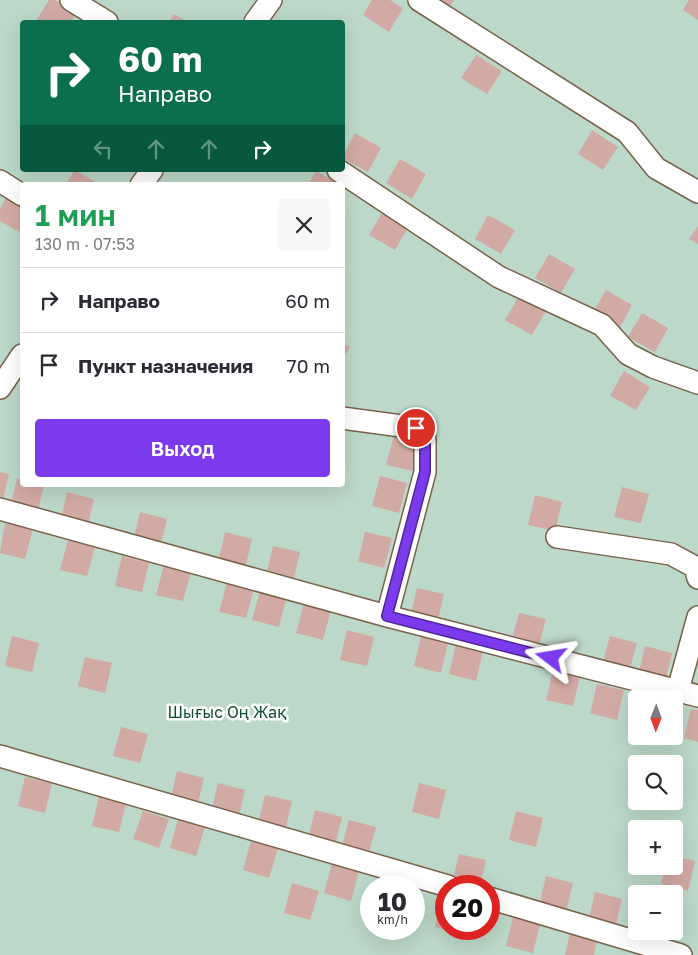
<!DOCTYPE html>
<html lang="ru">
<meta charset="utf-8">
<style>
:root{--surface:#fff;--page:#f7f7f7;--text:#2b2b33;--muted:#7c7c81;--line:#e1e1e2;--accent:#7c3aed}
body{margin:0;font-family:"Golos Text",sans-serif;background:var(--page);color:var(--text);height:100vh;display:flex;flex-direction:column;font-size:19px;white-space:nowrap}
*{box-sizing:border-box;margin:0}
p{font-size:16px;color:var(--muted)}
.icon{flex:none;width:28px;height:28px;fill:none;stroke:currentColor;stroke-width:2;stroke-linecap:round;stroke-linejoin:round}
.map{position:relative;flex:1;overflow:hidden}
.side{position:absolute;left:20px;top:182px;width:325px;height:305px;display:flex;flex-direction:column;background:var(--surface);border-radius:5px;box-shadow:0 5px 20px #0002}
.side>*{flex:none}
.banner{position:absolute;left:20px;top:20px;width:325px;height:152px;border-radius:5px;box-shadow:0 5px 20px #0002;background:#0b6e4f;color:#fff;overflow:hidden}
.needle{width:32px;rotate:181deg}
.controls{position:absolute;left:628px;top:690px;display:grid;gap:10px}
.controls a{display:grid;place-items:center;width:55px;height:55px;border-radius:5px;background:var(--surface);box-shadow:0 5px 20px #0002;font-size:25px}
.speed{position:absolute;left:360px;top:875px;display:flex;gap:10px;font-size:25px;font-weight:700;text-align:center}
.speed>*{display:grid;place-content:center;width:65px;height:65px;border-radius:50%;background:var(--surface);box-shadow:0 5px 20px #0002;line-height:1}
.speed small{font-size:12px;font-weight:400}
.speed .limit{border:8px solid #d22;background:#fff;color:#111}
.pin{position:absolute;display:grid;place-items:center;width:42px;height:42px;color:#fff;margin:-21px;border:2px solid #fff;border-radius:50%;box-shadow:0 1px 5px #0007}
.me{position:absolute;width:55px;margin:-28px;rotate:284deg;stroke-linejoin:round;filter:drop-shadow(0 0 4px #0008)}
.turn{display:flex;align-items:center;gap:18px;height:105px;padding:0 15px;font-size:22px}
.turn .icon{width:65px;height:65px;stroke-width:2.5}
.turn b{display:block;font-size:35px;line-height:42px}
.lanes{display:flex;align-items:center;height:48px;padding:0 15px;background:#0003;justify-content:center;gap:25px;direction:ltr}
.lanes .off{opacity:.35}
.round{display:grid;place-items:center;flex:none;width:52px;height:52px;border-radius:5px;background:var(--page)}
.head{display:flex;align-items:center;justify-content:space-between;height:85px;padding:0 15px}
h1{font-size:30px;font-weight:600;line-height:38px;color:#1e9e55}
.cta{display:flex;gap:10px;margin-top:auto;padding:10px 15px}
.cta a{flex:1;height:58px;border-radius:5px;background:var(--accent);color:#fff;font-size:20px;font-weight:600;line-height:58px;text-align:center}
ul{padding:0;list-style:none}
li{display:flex;align-items:center;gap:15px;height:65px;padding:0 15px;border-top:1px solid var(--line)}
li div{flex:1}
li b{display:block;font-size:19px}
li em{font-style:normal}
.map>svg:first-child{display:block}
.green{fill:#bcd8c8;fill-rule:evenodd}
.building{fill:#d2aaa5}
.lines{fill:none;stroke-linecap:round;stroke-linejoin:round}
.minor-casing{stroke:#7a624a;stroke-width:24}
.minor{stroke:#fff;stroke-width:21}
.route-casing{stroke:#51269a;stroke-width:12}
.route{stroke:#7c3aed;stroke-width:9}
.labels{text-anchor:middle;stroke-width:5;stroke-linejoin:round;paint-order:stroke}
.park-label{font-size:16px;fill:#105136;stroke:#fff}
</style>
<div class="map">
<svg width="698" height="955" viewBox="0 0 698 955">
<rect width="100%" height="100%" fill="#fce1c5"/>
<path class="green" d="M 0,0 L 698,0 L 698,955 L 0,955 ZM 22,22 L 342,22 L 342,170 L 22,170 ZM 22,185 L 342,185 L 342,485 L 22,485 ZM 636,699 L 674,699 L 674,736 L 636,736 ZM 636,764 L 674,764 L 674,801 L 636,801 ZM 636,829 L 674,829 L 674,866 L 636,866 ZM 371,886 L 414,886 L 414,929 L 371,929 ZM 446,886 L 489,886 L 489,929 L 446,929 ZM 636,894 L 674,894 L 674,931 L 636,931 Z"/>
<path class="building" d="M 49,0 L 55,0 L 77,12 L 71,22 L 36,21 Z
M 372,0 L 390,0 L 403,8 L 389,32 L 363,15 Z
M 431,0 L 454,0 L 448,10 Z
M 689,0 L 698,0 L 698,20 L 683,10 Z
M 174,14 L 188,22 L 169,22 Z
M 476,55 L 502,71 L 487,94 L 461,78 Z
M 592,130 L 618,147 L 603,170 L 578,154 Z
M 355,133 L 381,148 L 368,172 L 342,158 Z
M 400,159 L 426,174 L 412,199 L 386,183 Z
M 75,170 L 101,185 L 65,185 Z
M 316,171 L 341,185 L 308,185 Z
M 8,194 L 22,202 L 21,233 L 0,221 L 0,209 Z
M 383,211 L 409,226 L 395,250 L 369,235 Z
M 488,215 L 515,230 L 501,254 L 475,239 Z
M 698,226 L 698,244 L 689,239 Z
M 549,254 L 575,269 L 561,293 L 535,278 Z
M 606,290 L 632,305 L 619,329 L 592,314 Z
M 519,296 L 546,311 L 532,335 L 505,320 Z
M 642,313 L 668,328 L 655,352 L 628,337 Z
M 342,343 L 350,347 L 342,360 Z
M 624,371 L 650,387 L 636,410 L 610,396 Z
M 394,435 L 421,442 L 413,471 L 386,465 Z
M 0,472 L 9,474 L 2,503 L 0,503 Z
M 380,476 L 407,483 L 399,513 L 372,506 Z
M 17,478 L 22,480 L 22,485 L 44,485 L 37,515 L 10,508 Z
M 622,487 L 649,494 L 641,523 L 614,517 Z
M 67,492 L 94,499 L 87,528 L 60,521 Z
M 535,495 L 562,502 L 555,531 L 528,525 Z
M 140,512 L 167,519 L 160,548 L 133,541 Z
M 5,523 L 33,529 L 25,559 L 0,553 Z
M 225,532 L 252,539 L 245,569 L 218,562 Z
M 365,532 L 392,538 L 384,568 L 358,561 Z
M 68,540 L 95,547 L 87,576 L 60,570 Z
M 273,546 L 300,552 L 293,582 L 266,575 Z
M 122,556 L 149,563 L 142,592 L 115,586 Z
M 164,565 L 191,572 L 183,601 L 156,595 Z
M 227,582 L 254,589 L 246,618 L 219,612 Z
M 417,588 L 444,594 L 437,624 L 410,617 Z
M 260,591 L 287,597 L 279,627 L 252,620 Z
M 304,603 L 331,610 L 323,640 L 296,633 Z
M 519,613 L 546,619 L 538,649 L 511,642 Z
M 347,630 L 374,637 L 367,666 L 340,660 Z
M 12,636 L 39,643 L 32,672 L 5,666 Z
M 610,636 L 637,643 L 629,672 L 602,665 Z
M 421,637 L 448,643 L 441,673 L 414,666 Z
M 456,644 L 483,651 L 476,681 L 449,674 Z
M 645,646 L 672,653 L 665,683 L 638,676 Z
M 85,657 L 112,663 L 105,693 L 78,686 Z
M 553,670 L 580,676 L 573,706 L 546,700 Z
M 597,684 L 624,690 L 617,720 L 590,713 Z
M 635,692 L 660,698 L 636,699 L 636,723 L 628,721 Z
M 691,709 L 698,710 L 698,742 L 684,738 Z
M 121,727 L 148,734 L 140,763 L 113,756 Z
M 177,771 L 204,778 L 197,807 L 170,801 Z
M 25,777 L 52,783 L 45,813 L 18,806 Z
M 218,783 L 245,790 L 238,819 L 211,813 Z
M 419,783 L 446,790 L 439,819 L 412,812 Z
M 265,795 L 292,801 L 285,831 L 258,824 Z
M 99,796 L 126,803 L 119,832 L 92,826 Z
M 315,810 L 342,817 L 335,846 L 308,839 Z
M 143,811 L 169,819 L 159,848 L 133,839 Z
M 516,811 L 543,818 L 536,847 L 509,840 Z
M 178,819 L 205,827 L 196,856 L 170,848 Z
M 349,820 L 376,827 L 368,856 L 341,850 Z
M 251,841 L 278,848 L 269,878 L 243,870 Z
M 459,854 L 486,860 L 480,886 L 452,883 Z
M 674,856 L 695,861 L 688,891 L 661,884 L 665,866 L 674,866 Z
M 332,864 L 359,871 L 351,901 L 324,893 Z
M 546,876 L 573,883 L 566,912 L 539,906 Z
M 389,881 L 408,886 L 388,886 Z
M 292,883 L 319,891 L 310,920 L 284,913 Z
M 595,892 L 622,899 L 615,928 L 588,922 Z
M 442,898 L 446,899 L 446,929 L 463,929 L 462,934 L 435,927 Z
M 513,917 L 540,924 L 533,953 L 506,946 Z
M 570,933 L 597,940 L 594,955 L 565,955 Z"/>
<g class="lines">
<g class="minor-casing">
<path id="minor" d="M 71,0 L 107,22
M 419,0 L 627,132 L 656,168 L 698,192
M 255,22 L 271,0
M 338,170 L 499,277 L 602,325 L 628,354 L 653,367 L 698,383
M 0,181 L 22,195
M 141,185 L 152,170
M 0,388 L 22,355
M 342,418 L 416,428 L 425,439 L 425,472 L 387,616
M 0,509 L 387,616 L 698,696
M 557,537 L 671,554 L 695,567 L 698,578
M 678,690 L 698,617
M 0,756 L 448,886
M 489,898 L 681,955"/>
</g>
<use href="#minor" class="minor"/>
</g>
<g class="lines">
<g class="route-casing">
<path id="route" d="M 416,428 L 425,439 L 425,472 L 387,616 L 551,658"/>
</g>
<use href="#route" class="route"/>
</g>
<g class="labels">
<g class="park-label">
<text x="227" y="718">Шығыс Оң Жақ</text>
</g>
</g>
</svg>
<div class="controls">
<a><svg class="needle" viewBox="-14 -14 28 28"><path d="M0-13l5 13h-10z" fill="#e53935"/><path d="M0 13l5-13h-10z" fill="#7c7c81"/></svg></a>
<a><svg class="icon" aria-label="search" viewBox="0 0 24 24"><circle cx="10" cy="10" r="6"/><path d="M15 15l6 6"/></svg></a>
<a>+</a>
<a>−</a>
</div>
<div class="speed"><div>10<small>km/h</small></div><div class="limit">20</div></div>
<div class="pin" style="left:416px;top:428px;background:#d93025"><svg class="icon" aria-label="arrive" viewBox="0 0 24 24"><path d="M6 21V4h12l-3 4 3 4H6"/></svg></div>
<svg class="me" style="left:551px;top:658px" viewBox="-20 -20 40 40"><path d="M0-17L14 15 0 8-14 15z" fill="#7c3aed" stroke="#fff" stroke-width="4"/></svg>
<div class="banner">
<div class="turn"><svg class="icon" aria-label="right" viewBox="0 0 24 24"><path d="M7 20v-9h11M14 6l5 5-5 5"/></svg><div><b>60 m</b>Направо</div></div>
<div class="lanes"><svg class="icon off" aria-label="left" viewBox="0 0 24 24"><path d="M17 20v-9H6M10 6l-5 5 5 5"/></svg><svg class="icon off" aria-label="ahead" viewBox="0 0 24 24"><path d="M12 20V5M6 11l6-6 6 6"/></svg><svg class="icon off" aria-label="ahead" viewBox="0 0 24 24"><path d="M12 20V5M6 11l6-6 6 6"/></svg><svg class="icon" aria-label="right" viewBox="0 0 24 24"><path d="M7 20v-9h11M14 6l5 5-5 5"/></svg></div>
</div>
<section class="side">
<div class="head"><div><h1>1 мин</h1><p>130 m · 07:53</p></div><a class="round"><svg class="icon" aria-label="close" viewBox="0 0 24 24"><path d="M6 6l12 12M18 6L6 18"/></svg></a></div>
<ul>
<li><svg class="icon" aria-label="right" viewBox="0 0 24 24"><path d="M7 20v-9h11M14 6l5 5-5 5"/></svg><div><b>Направо</b></div><em>60 m</em></li>
<li><svg class="icon" aria-label="arrive" viewBox="0 0 24 24"><path d="M6 21V4h12l-3 4 3 4H6"/></svg><div><b>Пункт назначения</b></div><em>70 m</em></li>
</ul>
<div class="cta"><a>Выход</a></div>
</section>
</div>
